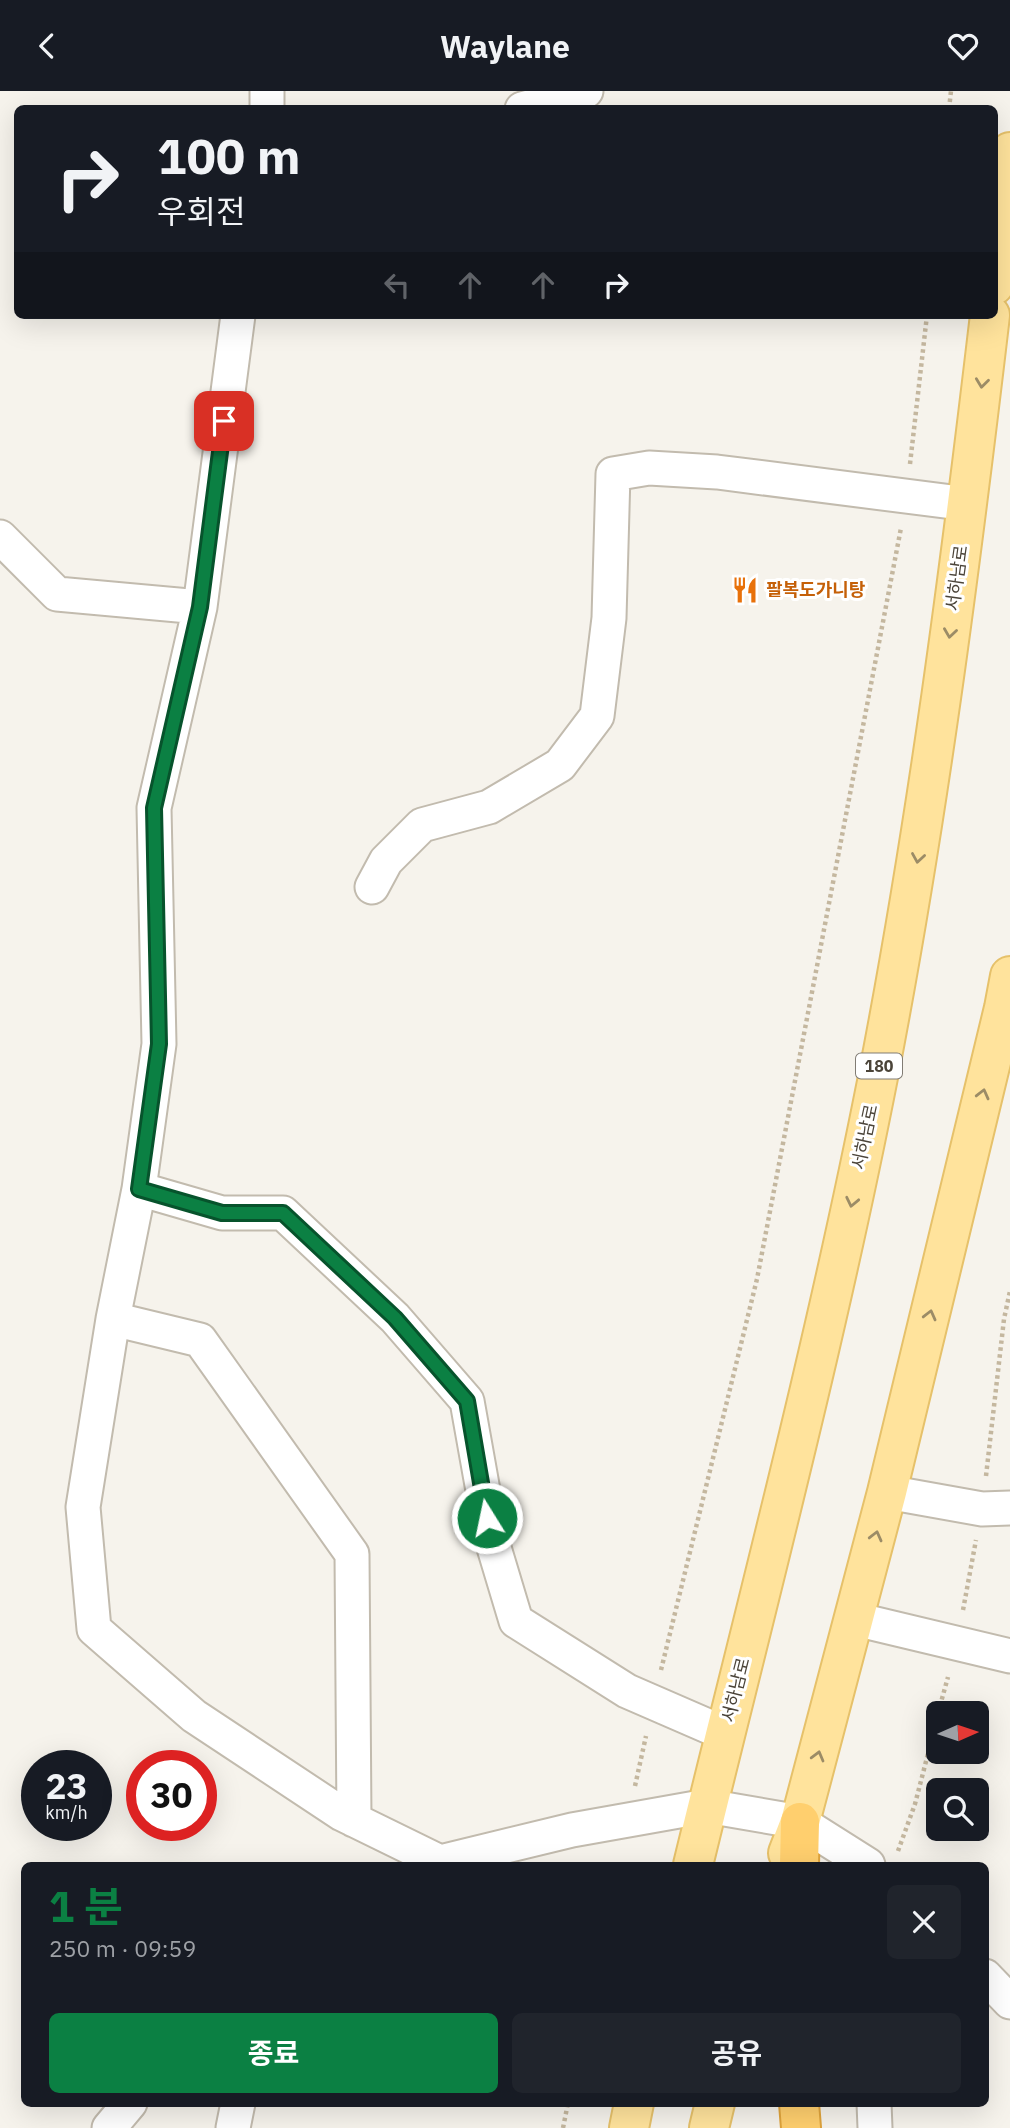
<!DOCTYPE html>
<html lang="ko">
<meta charset="utf-8">
<style>
:root{--surface:#171b24;--page:#20242c;--text:#f1f3f6;--muted:#9ea1a6;--accent:#0b8043}
body{margin:0;font-family:"IBM Plex Sans","Noto Sans KR",sans-serif;background:var(--page);color:var(--text);height:100vh;display:flex;flex-direction:column;font-size:26px;white-space:nowrap}
*{box-sizing:border-box;margin:0}
p{font-size:23px;color:var(--muted)}
.icon{flex:none;width:38px;height:38px;fill:none;stroke:currentColor;stroke-width:2;stroke-linecap:round;stroke-linejoin:round}
.map{position:relative;flex:1;overflow:hidden}
.side{position:absolute;left:21px;top:1771px;width:968px;height:245px;display:flex;flex-direction:column;background:var(--surface);border-radius:10px;box-shadow:0 7px 28px #0002}
.side>*{flex:none}
.banner{position:absolute;left:14px;top:14px;width:984px;height:214px;border-radius:10px;box-shadow:0 7px 28px #0002;background:#171b24;color:var(--text);overflow:hidden}
.needle{width:46px;rotate:87deg}
.buttons{position:absolute;left:926px;top:1610px;display:grid;gap:14px}
.buttons a{display:grid;place-items:center;width:63px;height:63px;border-radius:10px;background:var(--surface);box-shadow:0 7px 28px #0002;font-size:35px}
.speed{position:absolute;left:21px;top:1659px;display:flex;gap:14px;font-size:35px;font-weight:700;text-align:center}
.speed>*{display:grid;place-content:center;width:91px;height:91px;border-radius:50%;background:var(--surface);box-shadow:0 7px 28px #0002;line-height:1}
.speed small{font-size:18px;font-weight:400}
.speed .limit{border:10px solid #d22;background:#fff;color:#111}
.pin{position:absolute;display:grid;place-items:center;width:60px;height:60px;color:#fff;margin:-30px;border-radius:14px;box-shadow:0 4px 10px #0006}
.me{position:absolute;width:77px;margin:-38px;rotate:350deg;stroke-linejoin:round;filter:drop-shadow(0 0 5px #0008)}
.turn{display:flex;align-items:center;gap:24px;height:147px;padding:0 28px;font-size:32px}
.turn .icon{width:91px;height:91px;stroke-width:2.5}
.turn b{display:block;font-size:49px;line-height:60px}
.lanes{display:flex;align-items:center;height:66px;padding:0 28px;background:#0003;justify-content:center;gap:35px;direction:ltr}
.lanes .off{opacity:.35}
.round{display:grid;place-items:center;flex:none;width:74px;height:74px;border-radius:10px;background:var(--page)}
.summary{display:flex;align-items:center;justify-content:space-between;height:119px;padding:0 28px}
h1{font-size:42px;font-weight:700;line-height:52px;color:var(--accent)}
.cta{display:flex;gap:14px;margin-top:auto;padding:14px 28px}
.cta a{flex:1;height:80px;border-radius:10px;background:var(--accent);color:#fff;font-size:28px;font-weight:700;line-height:80px;text-align:center}
.cta a+a{background:var(--page);color:var(--text)}
header{display:flex;justify-content:space-between;align-items:center;height:91px;padding:0 28px;background:var(--surface);font-size:32px;font-weight:700}
.map>svg:first-child{display:block}
.lines{fill:none;stroke-linecap:round;stroke-linejoin:round}
.street-casing{stroke:#c2bbae;stroke-width:37}
.primary-casing{stroke:#e6c16a;stroke-width:42}
.highway-casing{stroke:#e0a43c;stroke-width:42}
.path{stroke:#c4b79f;stroke-width:4.5;stroke-dasharray:3.5 3.5;stroke-linecap:butt}
.street{stroke:#fff;stroke-width:33}
.primary{stroke:#ffe39c;stroke-width:38}
.highway{stroke:#ffcf6e;stroke-width:38}
.oneway{stroke:#9c8c66}
.route-casing{stroke:#07532c;stroke-width:18}
.route{stroke:#0b8043;stroke-width:12}
.labels{text-anchor:middle;stroke-width:6;stroke-linejoin:round;paint-order:stroke}
.shield{fill:#fff;stroke:#817c74;stroke-width:2}
.shield-label{font-size:16px;font-weight:bold;fill:#4b4439}
.street-label{font-size:18px;fill:#4b4439;stroke:#fff}
.food-label{font-size:18px;font-weight:bold;fill:#c56008;stroke:#fff;text-anchor:start}
</style>
<header><svg class="icon" aria-label="back" viewBox="0 0 24 24"><path d="M15 5l-7 7 7 7"/></svg>Waylane<svg class="icon" aria-label="heart" viewBox="0 0 24 24"><path d="M12 20l-8-8c-3-5 5-10 8-4 3-6 11-1 8 4z"/></svg></header>
<div class="map">
<svg width="1010" height="2037" viewBox="0 0 1010 2037">
<rect width="100%" height="100%" fill="#f6f3ec"/>
<g class="lines">
<g class="street-casing">
<path id="street" d="M 267,18 L 267,0
M 522,18 L 586,0
M 238,224 L 200,516 L 154,717 L 159,953 L 139,1098 L 113,1228 L 83,1416 L 94,1538 L 194,1625 L 342,1723 L 440,1771
M 0,446 L 57,503 L 200,516
M 372,796 L 386,770 L 422,734 L 489,716 L 560,674 L 597,625 L 609,527 L 613,383 L 649,377 L 717,381 L 968,413
M 139,1098 L 222,1122 L 283,1122 L 395,1227 L 467,1310 L 492,1450 L 516,1530 L 627,1600 L 726,1643
M 113,1228 L 200,1249 L 352,1463 L 354,1729
M 887,1401 L 982,1418 L 1010,1417
M 855,1528 L 1010,1565
M 428,1774 L 572,1739 L 707,1715 L 800,1731 L 868,1774
M 985,1885 L 1010,1911
M 874,2012 L 875,2037
M 109,2037 L 130,2012
M 233,2037 L 238,2012"/>
</g>
<g class="primary-casing">
<path id="primary" d="M 994,194 L 1010,61
M 788,1762 L 800,1731 L 887,1401 L 1004,917 L 1010,885
M 693,1774 C 757,1512 826,1251 878,986 C 927,734 960,479 990,224
M 629,2037 L 634,2012
M 709,2037 L 715,2012"/>
</g>
<g class="highway-casing">
<path id="highway" d="M 799,1774 L 800,1731
M 799,2012 L 801,2037"/>
</g>
<path class="path" d="M 949,18 L 951,0
M 910,373 L 927,224
M 986,1385 L 1004,1228 L 1010,1200
M 963,1519 L 976,1449
M 661,1579 L 757,1188 L 901,437
M 938,1622 L 948,1586
M 635,1695 L 646,1645
M 898,1760 L 915,1713 L 938,1624
M 563,2037 L 568,2012"/>
<use href="#street" class="street"/>
<use href="#primary" class="primary"/>
<use href="#highway" class="highway"/>
</g>
<defs><path id="oneway-chevron" d="M-2-3.5L2.5 0L-2 3.5" fill="none" stroke-width="1.6" stroke-linecap="round" stroke-linejoin="round" transform="scale(1.75)"/></defs>
<g class="oneway">
<use href="#oneway-chevron" transform="translate(982 292) rotate(97)"/>
<use href="#oneway-chevron" transform="translate(950 542) rotate(98)"/>
<use href="#oneway-chevron" transform="translate(918 767) rotate(99)"/>
<use href="#oneway-chevron" transform="translate(983 1003) rotate(-76)"/>
<use href="#oneway-chevron" transform="translate(852 1111) rotate(102)"/>
<use href="#oneway-chevron" transform="translate(930 1224) rotate(-76)"/>
<use href="#oneway-chevron" transform="translate(876 1445) rotate(-76)"/>
<use href="#oneway-chevron" transform="translate(818 1665) rotate(-75)"/>
</g>
<g class="lines">
<g class="route-casing">
<path id="route" d="M 224,330 L 200,516 L 154,717 L 159,953 L 139,1098 L 222,1122 L 283,1122 L 395,1227 L 467,1310 L 487,1427"/>
</g>
<use href="#route" class="route"/>
</g>
<defs>
<g id="restaurant-bare" transform="scale(2.1)"><path d="M-5-6h1v4h1v-4h1v4h1v-4h1v5L-1.5 .5V6h-2V.5L-5-1ZM5-6V6H3V1.5H1.5Q1.5-4 5-6Z" fill="#e8710a" stroke="#fff" stroke-width="2.5" paint-order="stroke"/></g>
</defs>
<g fill-rule="evenodd">
<use href="#restaurant-bare" x="745" y="499"/>
</g>
<g class="labels">
<rect class="shield" x="856" y="962.5" width="46" height="25" rx="5"/>
<g class="shield-label">
<text x="879" y="981">180</text>
</g>
<g class="street-label">
<text transform="translate(957 487) rotate(-82)" y="6">서하남로</text>
<text transform="translate(865 1046) rotate(-78)" y="6">서하남로</text>
<text transform="translate(736 1599) rotate(-76)" y="6">서하남로</text>
</g>
<g class="food-label">
<text x="766" y="505">팔복도가니탕</text>
</g>
</g>
</svg>
<div class="buttons">
<a><svg class="needle" viewBox="-14 -14 28 28"><path d="M0-13l5 13h-10z" fill="#e53935"/><path d="M0 13l5-13h-10z" fill="#9ea1a6"/></svg></a>
<a><svg class="icon" aria-label="search" viewBox="0 0 24 24"><circle cx="10" cy="10" r="6"/><path d="M15 15l6 6"/></svg></a>
</div>
<div class="speed"><div>23<small>km/h</small></div><div class="limit">30</div></div>
<div class="pin" style="left:224px;top:330px;background:#d93025"><svg class="icon" aria-label="arrive" viewBox="0 0 24 24"><path d="M6 21V4h12l-3 4 3 4H6"/></svg></div>
<svg class="me" style="left:487px;top:1427px" viewBox="-20 -20 40 40"><circle r="17" fill="#0b8043" stroke="#fff" stroke-width="3"/><path d="M0-11L8 9 0 5-8 9z" fill="#fff"/></svg>
<div class="banner">
<div class="turn"><svg class="icon" aria-label="right" viewBox="0 0 24 24"><path d="M7 20v-9h11M14 6l5 5-5 5"/></svg><div><b>100 m</b>우회전</div></div>
<div class="lanes"><svg class="icon off" aria-label="left" viewBox="0 0 24 24"><path d="M17 20v-9H6M10 6l-5 5 5 5"/></svg><svg class="icon off" aria-label="ahead" viewBox="0 0 24 24"><path d="M12 20V5M6 11l6-6 6 6"/></svg><svg class="icon off" aria-label="ahead" viewBox="0 0 24 24"><path d="M12 20V5M6 11l6-6 6 6"/></svg><svg class="icon" aria-label="right" viewBox="0 0 24 24"><path d="M7 20v-9h11M14 6l5 5-5 5"/></svg></div>
</div>
<section class="side">
<div class="summary"><div><h1>1 분</h1><p>250 m · 09:59</p></div><a class="round"><svg class="icon" aria-label="close" viewBox="0 0 24 24"><path d="M6 6l12 12M18 6L6 18"/></svg></a></div>
<div class="cta"><a>종료</a><a>공유</a></div>
</section>
</div>
